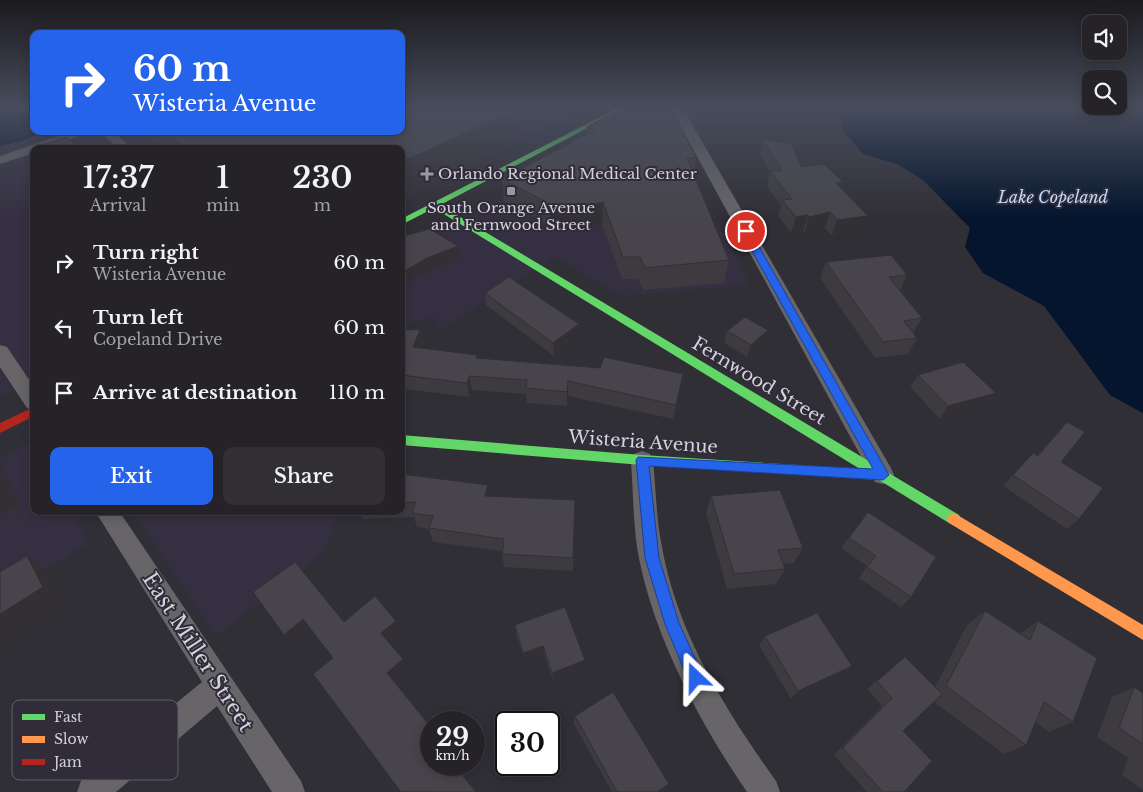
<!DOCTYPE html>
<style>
:root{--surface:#252328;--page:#312f34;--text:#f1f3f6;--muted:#a3a4a8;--line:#424045;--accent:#2563eb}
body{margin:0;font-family:"Libre Baskerville",serif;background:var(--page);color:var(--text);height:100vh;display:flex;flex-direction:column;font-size:19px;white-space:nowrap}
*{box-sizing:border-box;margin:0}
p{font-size:16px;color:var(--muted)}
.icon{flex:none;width:28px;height:28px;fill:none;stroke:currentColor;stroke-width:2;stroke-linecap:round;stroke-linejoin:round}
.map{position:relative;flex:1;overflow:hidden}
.sheet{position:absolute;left:30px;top:145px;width:375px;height:370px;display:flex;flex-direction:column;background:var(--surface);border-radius:10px;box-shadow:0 2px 12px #0003,0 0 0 1px var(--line)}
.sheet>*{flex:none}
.guide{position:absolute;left:30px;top:30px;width:375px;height:105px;border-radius:10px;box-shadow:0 2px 12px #0003,0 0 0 1px var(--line);background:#2563eb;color:#fff;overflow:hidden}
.buttons{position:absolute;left:1082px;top:15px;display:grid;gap:10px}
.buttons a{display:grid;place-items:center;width:45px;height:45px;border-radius:10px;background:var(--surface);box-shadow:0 2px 12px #0003,0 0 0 1px var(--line);font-size:25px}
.speed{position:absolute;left:420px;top:711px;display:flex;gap:10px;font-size:25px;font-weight:700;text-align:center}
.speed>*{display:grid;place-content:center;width:65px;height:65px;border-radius:50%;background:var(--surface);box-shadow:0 2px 12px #0003,0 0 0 1px var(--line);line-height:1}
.speed small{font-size:12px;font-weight:400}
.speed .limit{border:2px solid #111;border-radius:8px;background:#fff;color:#111}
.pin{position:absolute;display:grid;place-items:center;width:42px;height:42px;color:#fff;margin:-21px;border:2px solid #fff;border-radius:50%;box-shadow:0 1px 5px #0007}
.me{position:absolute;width:55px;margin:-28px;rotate:337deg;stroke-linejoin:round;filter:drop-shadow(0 0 4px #0008)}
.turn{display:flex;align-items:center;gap:18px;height:105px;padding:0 20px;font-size:22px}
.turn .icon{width:65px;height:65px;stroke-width:2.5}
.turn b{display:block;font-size:35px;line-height:42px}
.eta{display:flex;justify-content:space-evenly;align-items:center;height:85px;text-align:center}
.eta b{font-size:30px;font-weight:600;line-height:35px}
.button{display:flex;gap:10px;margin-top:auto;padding:10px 20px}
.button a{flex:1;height:58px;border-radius:10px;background:var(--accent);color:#fff;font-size:20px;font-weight:600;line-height:58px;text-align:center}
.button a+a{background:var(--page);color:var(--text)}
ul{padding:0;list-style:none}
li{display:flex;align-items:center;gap:15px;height:65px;padding:0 20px}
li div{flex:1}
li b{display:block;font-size:19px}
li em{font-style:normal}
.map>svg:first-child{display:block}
.built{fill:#353041}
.water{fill:#04152d}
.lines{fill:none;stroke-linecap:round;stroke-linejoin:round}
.street{fill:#676568;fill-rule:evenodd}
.fast{fill:#63d668;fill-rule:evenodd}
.slow{fill:#ff974d;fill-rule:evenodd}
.jam{fill:#b3261e;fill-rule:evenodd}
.wall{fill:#3d3b40}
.shaded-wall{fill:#323034}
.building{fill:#47454b;stroke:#323034}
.route{fill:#2563eb;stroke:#184099}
.poi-dot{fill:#9a98a0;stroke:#302c39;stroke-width:2}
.labels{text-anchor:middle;stroke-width:4;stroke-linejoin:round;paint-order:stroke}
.far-poi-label{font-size:15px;fill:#d3d1d9;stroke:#302c39;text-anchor:start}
.far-water-label{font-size:16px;font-style:italic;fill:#c0dbfc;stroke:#302c39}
.street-label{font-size:18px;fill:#d3d1d9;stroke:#302c39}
.near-street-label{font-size:21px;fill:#d3d1d9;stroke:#302c39}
.key{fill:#302c39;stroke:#615e69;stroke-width:1}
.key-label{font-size:14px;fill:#d3d1d9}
</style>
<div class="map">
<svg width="1143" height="792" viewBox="0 0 1143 792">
<rect width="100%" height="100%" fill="#312f36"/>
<path class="built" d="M 0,107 L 34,107 L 34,131 L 401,131 L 401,107 L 588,107 L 401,199 L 401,149 L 34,149 L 34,381 L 0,397 Z
M 660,111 L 750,285 L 622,296 L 555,257 L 440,330 L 433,317 L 401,327 L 401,251 Z
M 31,441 L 34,445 L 34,511 L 71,511 L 88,543 L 0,599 L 0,458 Z
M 133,511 L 340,511 L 324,552 L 216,636 Z"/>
<path class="water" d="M 0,107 L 21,107 L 22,111 L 34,116 L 34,131 L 41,131 L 40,133 L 23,141 L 0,146 Z
M 838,107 L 1143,107 L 1143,413 L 1110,395 L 1044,306 L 983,273 L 965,247 L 970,228 L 923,180 L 897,164 L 863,154 L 843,130 Z"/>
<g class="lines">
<path class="street" d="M 670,107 L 682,107 L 891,468 L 894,475 L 891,482 L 883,484 L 875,482 Z
M 73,131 L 92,131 L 46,149 L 34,149 L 34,153 L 0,164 L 0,156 Z
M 99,131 L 113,131 L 132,149 L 118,149 Z
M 0,345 L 7,347 L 34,387 L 34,411 L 27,408 L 0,367 Z
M 642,451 L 650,454 L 653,460 C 656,489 656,518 662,547 C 677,633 726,711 776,781 L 780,792 L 747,792 C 699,722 651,632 637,547 C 633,518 633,489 631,460 L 634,454 Z
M 95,511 L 119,511 L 301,781 L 305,792 L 272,792 L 217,706 L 116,792 L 77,792 L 81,781 L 202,682 Z"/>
<path class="fast" d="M 620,107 L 628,107 L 440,205 L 959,515 L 961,519 L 959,523 L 954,525 L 949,523 L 879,480 L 642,465 L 401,445 L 401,435 L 642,455 L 860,469 L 434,208 L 401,225 L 401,219 Z"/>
<path class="slow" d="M 954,513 L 1143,625 L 1143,640 L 949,523 L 947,519 L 949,515 Z"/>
<path class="jam" d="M 34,407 L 34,416 L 0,433 L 0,423 Z"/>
</g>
<path class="wall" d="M 520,108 L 519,109 L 519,116 L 513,119 L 515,140 L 401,195 L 401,149 L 163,149 L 140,131 L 401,131 Z
M 587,127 L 696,157 L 694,175 L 729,260 L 724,283 L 643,290 L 638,279 L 622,279 L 602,224 L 550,234 L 545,223 L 504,201 L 502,179 L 587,135 Z
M 763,139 L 801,167 L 843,182 L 841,188 L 868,216 L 862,231 L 832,236 L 825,228 L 804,233 L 803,231 L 791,233 L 778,216 L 781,205 L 767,187 L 770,172 L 760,153 Z
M 826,262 L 907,275 L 900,291 L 922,318 L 913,333 L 917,338 L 908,354 L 875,358 L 820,278 Z
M 485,293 L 579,337 L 554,356 L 486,305 Z
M 401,329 L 420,330 L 424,344 L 422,348 L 477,358 L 683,374 L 673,419 L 568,396 L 567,406 L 527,403 L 526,394 L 472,390 L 469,397 L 406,389 L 405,392 L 401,392 Z
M 727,331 L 764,342 L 747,357 L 724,343 Z
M 918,375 L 996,393 L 986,405 L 940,419 L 910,387 Z
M 1067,422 L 1061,462 L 1079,519 L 1067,529 L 1003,486 L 1033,453 L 1038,455 Z
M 401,474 L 490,496 L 575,514 L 573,571 L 504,567 L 502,554 L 502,551 L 433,542 L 429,529 L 417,527 L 414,517 L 363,519 L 360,511 L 401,511 Z
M 711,496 L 803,548 L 794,563 L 783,564 L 785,569 L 776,584 L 727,589 L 706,513 Z
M 868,512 L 911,597 L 901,607 L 859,578 L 867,566 L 841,548 Z
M 985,611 L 1020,634 L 1038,621 L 1073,722 L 1049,732 L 1035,722 L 1026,745 L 1004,754 L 934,702 L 903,731 L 904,792 L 867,792 L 834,755 L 882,706 L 867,689 L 905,657 L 935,687 L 967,625 Z
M 515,625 L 585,660 L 585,668 L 553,681 L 544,654 L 525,661 L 516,635 Z
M 765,636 L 852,666 L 844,674 L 791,699 L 759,645 Z
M 1134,687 L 1143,693 L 1143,790 L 1122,775 L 1128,758 L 1097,737 L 1112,697 Z
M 575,716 L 669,784 L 666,789 L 661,792 L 612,792 L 574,724 Z"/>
<path class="shaded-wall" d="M 490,107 L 520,107 L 520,108 L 519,109 L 519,116 L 513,119 L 515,140 L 401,195 L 401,162 Z
M 843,182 L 837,197 L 836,183 Z
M 603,202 L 602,224 L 550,234 L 550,212 Z
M 830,212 L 825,228 L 804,233 L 809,217 Z
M 808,215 L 803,231 L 791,233 L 796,217 Z
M 868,216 L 862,231 L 832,236 L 837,220 Z
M 458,246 L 460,258 L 430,271 L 401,287 L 401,273 L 427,258 Z
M 579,324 L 579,337 L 554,356 L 553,343 Z
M 420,330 L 424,344 L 417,362 L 413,347 Z
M 768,330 L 764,342 L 747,357 L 751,345 Z
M 402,375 L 406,389 L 405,392 L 401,381 Z
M 469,376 L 472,390 L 469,397 L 467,383 Z
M 568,381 L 568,396 L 567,406 L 567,392 Z
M 996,393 L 986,405 L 940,419 L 948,406 Z
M 0,464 L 21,504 L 0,516 Z
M 488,485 L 491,499 L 485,496 Z
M 575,500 L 575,514 L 573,571 L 573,558 Z
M 27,556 L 55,576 L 71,606 L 0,652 L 0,614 Z
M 303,619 L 312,630 L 294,645 L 284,635 Z
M 396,621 L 402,632 L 388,644 L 381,633 Z
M 543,646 L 544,654 L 525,661 L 523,653 Z
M 403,659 L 408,669 L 394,682 L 387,673 Z
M 585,660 L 585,668 L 553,681 L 552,673 Z
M 852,666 L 844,674 L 791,699 L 798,691 Z
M 669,784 L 666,789 L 661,792 L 657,792 Z"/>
<path class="building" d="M 401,107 L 502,107 L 513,112 L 401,162 L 401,149 L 186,149 L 163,131 L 401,131 Z
M 628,107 L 670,107 L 696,157 L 687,158 L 729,260 L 645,268 L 640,257 L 623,257 L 603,202 L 550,212 L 544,201 L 502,179 L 595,130 L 587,127 L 591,124 Z
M 67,137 L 79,149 L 42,149 L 39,146 Z
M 763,139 L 791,144 L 801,167 L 824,164 L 843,182 L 836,183 L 868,216 L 837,220 L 830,212 L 809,217 L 808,215 L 796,217 L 782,200 L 792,199 L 770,171 L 782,171 Z
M 430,229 L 458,246 L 427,258 L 401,273 L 401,239 L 407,235 Z
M 891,255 L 907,275 L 889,277 L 922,318 L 904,321 L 917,338 L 883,342 L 826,262 Z
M 509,277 L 579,324 L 553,343 L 485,293 Z
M 745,317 L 768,330 L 751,345 L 727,331 Z
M 401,329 L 420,330 L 413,347 L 477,355 L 476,358 L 600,368 L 604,357 L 683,374 L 676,405 L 568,381 L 567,392 L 526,388 L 527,380 L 469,376 L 467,383 L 402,375 L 401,376 Z
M 963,362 L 996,393 L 948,406 L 918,375 Z
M 1067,422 L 1085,432 L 1061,462 L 1103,488 L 1079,519 L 1013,475 L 1033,453 L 1038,456 Z
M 401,474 L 488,485 L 485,496 L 575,500 L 573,558 L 502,554 L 504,539 L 429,528 L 433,516 L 412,513 L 416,502 L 401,503 Z
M 780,490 L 803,548 L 778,550 L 785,569 L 734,574 L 711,496 Z
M 868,512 L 936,557 L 911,597 L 867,567 L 876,556 L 849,538 Z
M 27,556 L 43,587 L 0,614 L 0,572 Z
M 295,562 L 344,622 L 375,596 L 396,621 L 381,633 L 403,659 L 387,673 L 431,727 L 431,765 L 454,765 L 476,792 L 401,792 L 313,674 L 333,658 L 303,619 L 284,635 L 253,592 Z
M 565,607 L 585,660 L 552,673 L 543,646 L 523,653 L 515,625 Z
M 985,611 L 1030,640 L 1038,621 L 1097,658 L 1073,722 L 1044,702 L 1026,745 L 946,686 Z
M 817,613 L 852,666 L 798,691 L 765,636 Z
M 905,657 L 942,694 L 903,731 L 932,761 L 904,792 L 883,792 L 843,748 L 892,698 L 877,681 Z
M 1134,687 L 1143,693 L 1143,744 L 1119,728 Z
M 613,692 L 669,784 L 657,792 L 617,792 L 575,716 Z"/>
<linearGradient id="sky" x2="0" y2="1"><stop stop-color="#1b1a1e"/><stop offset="0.49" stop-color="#484d5d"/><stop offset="1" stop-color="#484d5d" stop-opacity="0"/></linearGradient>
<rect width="1143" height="218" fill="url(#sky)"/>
<path class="route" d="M 746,228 L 750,231 L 889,475 L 883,480 L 649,466 L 659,558 L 679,623 L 704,678 L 701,684 L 696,686 L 690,684 L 665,624 L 645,558 L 636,460 L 638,457 L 873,469 L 741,231 Z"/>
<g class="poi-dot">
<path d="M424.5 166.5h5v5h5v5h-5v5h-5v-5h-5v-5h5z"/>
<rect x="506" y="186" width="10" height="10" rx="2.5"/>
</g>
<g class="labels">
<g class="far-poi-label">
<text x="438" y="179">Orlando Regional Medical Center</text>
<text x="511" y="213" text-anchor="middle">South Orange Avenue<tspan x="511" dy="17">and Fernwood Street</tspan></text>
</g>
<g class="far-water-label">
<text x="1053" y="203">Lake Copeland</text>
</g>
<g class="street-label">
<text transform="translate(759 381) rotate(31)" y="6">Fernwood Street</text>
<text transform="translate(643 442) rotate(4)" y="6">Wisteria Avenue</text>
</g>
<g class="near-street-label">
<text transform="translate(198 652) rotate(57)" y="7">East Miller Street</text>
</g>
</g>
<rect x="12" y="700" width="166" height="80" rx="8" class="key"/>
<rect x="22" y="714" width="23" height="6" fill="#63d668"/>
<rect x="22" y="736" width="23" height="7" fill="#ff974d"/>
<rect x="22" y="759" width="23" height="6" fill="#b3261e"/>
<g class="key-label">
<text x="54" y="722">Fast</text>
<text x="54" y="744">Slow</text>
<text x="54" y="767">Jam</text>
</g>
</svg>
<div class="buttons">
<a><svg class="icon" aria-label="sound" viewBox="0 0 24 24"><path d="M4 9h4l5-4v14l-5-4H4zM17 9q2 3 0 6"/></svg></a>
<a><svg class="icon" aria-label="search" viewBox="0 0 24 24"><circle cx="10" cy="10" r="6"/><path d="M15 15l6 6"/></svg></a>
</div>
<div class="speed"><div>29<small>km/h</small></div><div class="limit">30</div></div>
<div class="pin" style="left:746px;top:231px;background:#d93025"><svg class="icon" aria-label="arrive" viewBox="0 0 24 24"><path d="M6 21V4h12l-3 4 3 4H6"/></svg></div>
<svg class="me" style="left:696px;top:678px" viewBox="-20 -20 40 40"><path d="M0-17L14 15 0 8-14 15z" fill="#2563eb" stroke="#fff" stroke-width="4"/></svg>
<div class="guide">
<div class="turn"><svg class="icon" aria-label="right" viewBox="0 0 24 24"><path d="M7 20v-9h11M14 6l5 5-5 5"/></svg><div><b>60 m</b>Wisteria Avenue</div></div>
</div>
<section class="sheet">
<div class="eta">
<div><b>17:37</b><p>Arrival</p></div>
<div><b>1</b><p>min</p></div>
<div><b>230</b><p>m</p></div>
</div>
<ul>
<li><svg class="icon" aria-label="right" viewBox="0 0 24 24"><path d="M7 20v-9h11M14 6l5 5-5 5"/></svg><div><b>Turn right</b><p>Wisteria Avenue</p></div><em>60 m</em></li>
<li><svg class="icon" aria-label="left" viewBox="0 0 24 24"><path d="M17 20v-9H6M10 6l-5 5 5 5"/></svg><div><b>Turn left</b><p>Copeland Drive</p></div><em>60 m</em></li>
<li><svg class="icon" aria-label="arrive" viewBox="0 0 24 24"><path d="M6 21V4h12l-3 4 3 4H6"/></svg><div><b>Arrive at destination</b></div><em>110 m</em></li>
</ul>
<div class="button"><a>Exit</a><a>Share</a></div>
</section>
</div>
